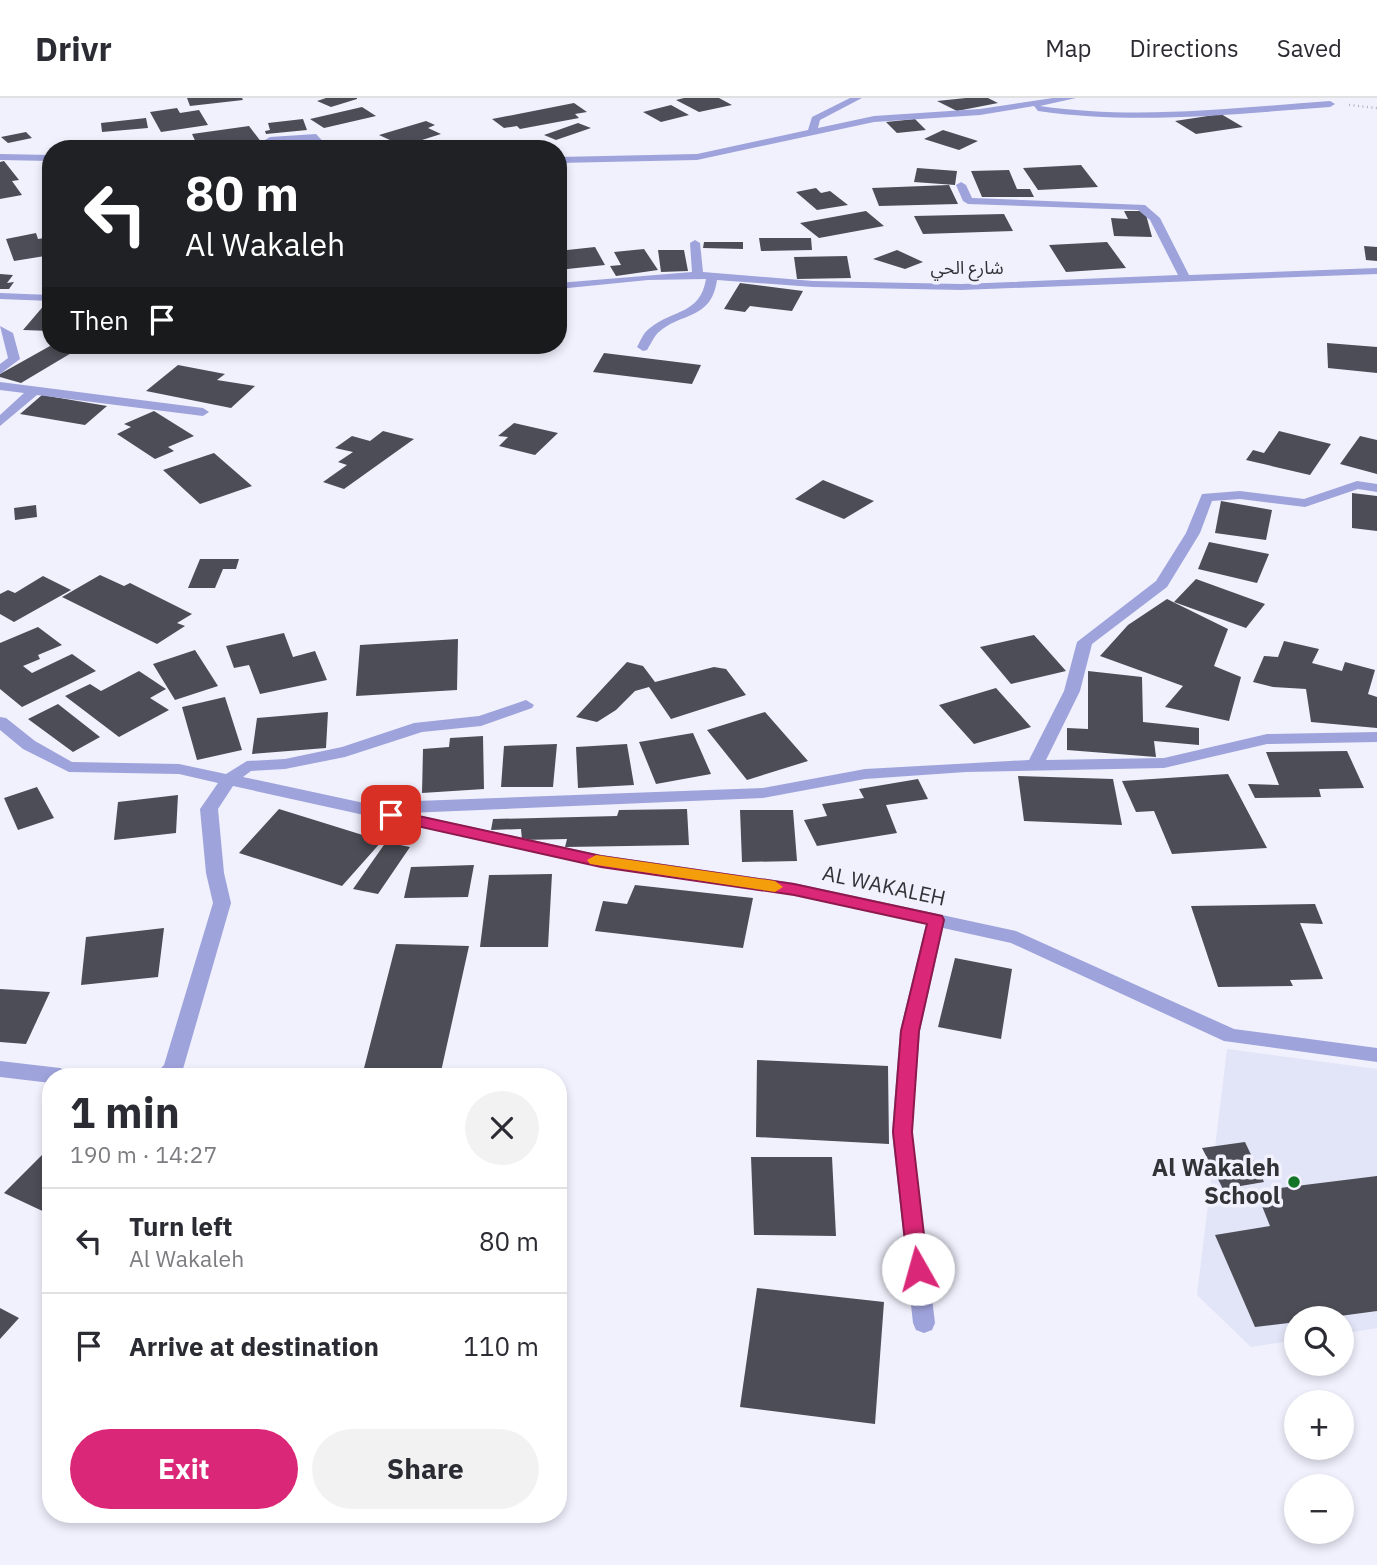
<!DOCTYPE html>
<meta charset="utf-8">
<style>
:root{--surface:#fff;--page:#f2f2f3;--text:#2b2b33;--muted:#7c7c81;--line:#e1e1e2;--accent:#db2777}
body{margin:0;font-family:"IBM Plex Sans","Noto Sans Arabic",sans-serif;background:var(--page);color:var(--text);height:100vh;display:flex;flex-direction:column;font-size:26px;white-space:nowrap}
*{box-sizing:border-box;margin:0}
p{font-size:23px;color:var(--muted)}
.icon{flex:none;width:38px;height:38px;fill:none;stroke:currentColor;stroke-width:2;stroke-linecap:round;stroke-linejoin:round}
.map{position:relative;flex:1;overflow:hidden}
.panel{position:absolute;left:42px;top:970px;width:525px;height:455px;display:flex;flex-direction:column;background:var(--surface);border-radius:28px;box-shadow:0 4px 10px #0003}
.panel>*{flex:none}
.hud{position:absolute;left:42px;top:42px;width:525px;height:214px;border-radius:28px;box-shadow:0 4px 10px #0003;background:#202124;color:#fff;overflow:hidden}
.controls{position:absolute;left:1284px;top:1208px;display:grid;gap:14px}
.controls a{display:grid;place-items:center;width:70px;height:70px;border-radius:50%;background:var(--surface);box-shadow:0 4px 10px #0003;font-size:35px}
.pin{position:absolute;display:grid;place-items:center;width:60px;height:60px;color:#fff;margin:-30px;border-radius:14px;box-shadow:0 4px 10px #0006}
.me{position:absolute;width:77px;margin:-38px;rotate:353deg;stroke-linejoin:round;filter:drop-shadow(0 0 5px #0008)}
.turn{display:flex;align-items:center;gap:24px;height:147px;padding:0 28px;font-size:32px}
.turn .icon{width:91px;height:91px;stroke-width:2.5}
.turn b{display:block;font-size:49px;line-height:60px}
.then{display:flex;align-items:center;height:66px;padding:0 28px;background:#0003;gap:14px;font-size:26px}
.round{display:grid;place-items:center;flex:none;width:74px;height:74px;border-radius:37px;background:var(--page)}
.headline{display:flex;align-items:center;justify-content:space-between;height:119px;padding:0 28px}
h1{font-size:42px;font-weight:700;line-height:52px}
.button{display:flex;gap:14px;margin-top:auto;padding:14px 28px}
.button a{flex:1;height:80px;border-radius:42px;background:var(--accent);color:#fff;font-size:28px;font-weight:700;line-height:80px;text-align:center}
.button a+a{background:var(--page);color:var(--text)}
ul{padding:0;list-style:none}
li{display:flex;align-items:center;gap:21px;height:105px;padding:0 28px;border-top:2px solid var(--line)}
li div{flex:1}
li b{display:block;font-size:26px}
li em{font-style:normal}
header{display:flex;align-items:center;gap:42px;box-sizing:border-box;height:98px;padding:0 35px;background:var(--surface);border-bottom:2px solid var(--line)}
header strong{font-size:33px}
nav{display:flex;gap:38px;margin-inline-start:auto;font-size:24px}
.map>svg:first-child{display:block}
.built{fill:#e2e4f7}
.building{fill:#4c4d56}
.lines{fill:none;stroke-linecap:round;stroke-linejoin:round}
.path{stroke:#b1b2bb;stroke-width:2.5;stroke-dasharray:1 3.5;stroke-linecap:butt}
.minor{fill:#9fa3db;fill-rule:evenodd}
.route{fill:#db2777;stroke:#8e194d;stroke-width:2}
.slow{fill:#f59e0b}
.poi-dot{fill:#107527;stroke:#f0f1fd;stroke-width:2.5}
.labels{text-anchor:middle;stroke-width:7;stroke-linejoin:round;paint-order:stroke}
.far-street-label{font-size:18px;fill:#323237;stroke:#f0f1fd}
.street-label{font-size:21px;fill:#323237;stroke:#f0f1fd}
.near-poi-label{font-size:24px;font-weight:bold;fill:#323237;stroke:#f0f1fd;text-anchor:end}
</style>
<header>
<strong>Drivr</strong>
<nav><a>Map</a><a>Directions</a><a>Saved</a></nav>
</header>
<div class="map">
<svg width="1377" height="1467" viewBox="0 0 1377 1467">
<rect width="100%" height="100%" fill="#f0f1fd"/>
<path class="built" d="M 1227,951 L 1377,971 L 1377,1230 L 1342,1236 L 1342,1220 L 1297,1220 L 1297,1242 L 1251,1249 L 1197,1197 Z"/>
<path class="building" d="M 187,0 L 242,0 L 243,2 L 190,8 Z
M 326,0 L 357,0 L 357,1 L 331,9 L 317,3 Z
M 684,0 L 719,0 L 732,7 L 699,14 L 676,2 Z
M 966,0 L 988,0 L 998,5 L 957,13 L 937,3 Z
M 574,5 L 587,14 L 575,16 L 579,20 L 520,31 L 517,28 L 504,30 L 492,21 Z
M 671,7 L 689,17 L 661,24 L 643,14 Z
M 362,9 L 376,18 L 324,30 L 310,21 Z
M 177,10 L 180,15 L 199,12 L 208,27 L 161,34 L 150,14 Z
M 1221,16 L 1243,29 L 1196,36 L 1175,23 Z
M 146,20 L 148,30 L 102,34 L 101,25 Z
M 303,21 L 307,32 L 266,36 L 265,33 L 270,32 L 268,25 Z
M 915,21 L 926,32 L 897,35 L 886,24 Z
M 426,23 L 435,27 L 428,30 L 441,36 L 403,48 L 379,37 Z
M 578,25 L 591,30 L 556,42 L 544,37 Z
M 249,28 L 262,45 L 238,48 L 235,44 L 198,49 L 192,36 Z
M 943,32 L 978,43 L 959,52 L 924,41 Z
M 26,34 L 32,40 L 8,45 L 1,39 Z
M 184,42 L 183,51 L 119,51 L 120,46 Z
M 4,63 L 19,82 L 12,83 L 22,97 L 0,101 L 0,64 Z
M 1081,67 L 1098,89 L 1038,92 L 1023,70 Z
M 917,70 L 957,73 L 955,87 L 914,84 Z
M 1009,72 L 1017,91 L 1030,91 L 1034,99 L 982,99 L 971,73 Z
M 949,87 L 958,106 L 879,108 L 872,90 Z
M 816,90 L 821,95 L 830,93 L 848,107 L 817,112 L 796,94 Z
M 866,113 L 884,128 L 819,140 L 800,125 Z
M 1124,113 L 1145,113 L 1152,139 L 1114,138 L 1111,120 L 1128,121 Z
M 1004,116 L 1013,133 L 923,136 L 914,118 Z
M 36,135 L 38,141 L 51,139 L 51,157 L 14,163 L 6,141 Z
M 759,140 L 811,140 L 812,152 L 761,153 Z
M 704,144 L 743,144 L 743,151 L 703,150 Z
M 1107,144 L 1126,170 L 1066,174 L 1049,147 Z
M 1364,148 L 1377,149 L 1377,163 L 1366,162 Z
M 595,149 L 605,167 L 558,172 L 558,153 Z
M 644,151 L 658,172 L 616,178 L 610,168 L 621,167 L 614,154 Z
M 658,152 L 684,152 L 688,173 L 661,174 Z
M 897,152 L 923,164 L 905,171 L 873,161 Z
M 847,158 L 851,180 L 797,181 L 794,159 Z
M 0,176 L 13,177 L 7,185 L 14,184 L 9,191 L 0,191 Z
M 740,185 L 803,193 L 792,213 L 750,208 L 745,214 L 724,211 Z
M 46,205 L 51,205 L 51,233 L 23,232 Z
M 1327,245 L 1377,249 L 1377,275 L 1328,270 Z
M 50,248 L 73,254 L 21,285 L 0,279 L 0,276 Z
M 604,255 L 701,267 L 692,286 L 593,274 Z
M 178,267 L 225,276 L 217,282 L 255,288 L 231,310 L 146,293 Z
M 42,297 L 107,308 L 85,327 L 20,316 Z
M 154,313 L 194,338 L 168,349 L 174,353 L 155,361 L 117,336 L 131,329 L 124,326 Z
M 514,325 L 558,335 L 535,357 L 499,348 L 508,339 L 498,338 Z
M 383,333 L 414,341 L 344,391 L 323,384 L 347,367 L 338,364 L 353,354 L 335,350 L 352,338 L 370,343 Z
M 1279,333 L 1331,346 L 1310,377 L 1246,362 L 1253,352 L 1264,355 Z
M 1360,338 L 1377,342 L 1377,376 L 1340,366 Z
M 214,355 L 252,388 L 200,406 L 163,372 Z
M 823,382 L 874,403 L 844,421 L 795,401 Z
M 1352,395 L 1377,398 L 1377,433 L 1352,430 Z
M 1221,403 L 1272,412 L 1266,442 L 1215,435 Z
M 36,407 L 37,419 L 15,422 L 14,410 Z
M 1209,444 L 1269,456 L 1257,485 L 1198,471 Z
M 200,461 L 239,461 L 236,471 L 223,471 L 215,490 L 188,490 Z
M 100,477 L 124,488 L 130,485 L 192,516 L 177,525 L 185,528 L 157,546 L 62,499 Z
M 43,478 L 71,492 L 14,524 L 0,516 L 0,496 L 8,492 L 15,495 Z
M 1196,481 L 1265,506 L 1246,530 L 1174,504 Z
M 1167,501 L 1228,531 L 1214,568 L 1241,579 L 1229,623 L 1165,609 L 1183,588 L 1100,558 L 1128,527 Z
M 38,529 L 62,547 L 38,557 L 40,561 L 23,568 L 32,575 L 72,556 L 96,573 L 22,609 L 0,591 L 0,545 Z
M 284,535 L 293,559 L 315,553 L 327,582 L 260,596 L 249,567 L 234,570 L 226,548 Z
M 1034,537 L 1066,573 L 1011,586 L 980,549 Z
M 458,541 L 457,592 L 356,598 L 360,547 Z
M 1284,543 L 1319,551 L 1312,565 L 1342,573 L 1345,564 L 1375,572 L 1368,596 L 1377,599 L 1377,630 L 1311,624 L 1306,591 L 1273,589 L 1253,584 L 1264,558 L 1278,559 Z
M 195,552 L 218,588 L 175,602 L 153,566 Z
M 627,564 L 643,568 L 655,584 L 714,569 L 726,571 L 746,597 L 671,621 L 649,589 L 635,593 L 616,612 L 597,624 L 576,619 Z
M 139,573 L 166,591 L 150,600 L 169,612 L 119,639 L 65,598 L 90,586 L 101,593 Z
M 1088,573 L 1142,579 L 1143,624 L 1199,630 L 1199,647 L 1154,643 L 1156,659 L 1067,652 L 1067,630 L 1088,631 Z
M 996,590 L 1031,629 L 974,646 L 939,607 Z
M 225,599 L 242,652 L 197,662 L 182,609 Z
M 58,606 L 100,639 L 73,654 L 28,621 Z
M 328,614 L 326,650 L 252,656 L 257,620 Z
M 765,614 L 808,663 L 747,682 L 707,632 Z
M 693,635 L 711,676 L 656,686 L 639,644 Z
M 483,638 L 484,691 L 422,695 L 423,651 L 449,649 L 450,640 Z
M 557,646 L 553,689 L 501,689 L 504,648 Z
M 627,646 L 634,687 L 578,690 L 576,649 Z
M 1347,653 L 1364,690 L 1319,691 L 1321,699 L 1255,700 L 1248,686 L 1279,687 L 1266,654 Z
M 1228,676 L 1267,750 L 1172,756 L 1154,713 L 1136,714 L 1122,683 Z
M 1018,678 L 1113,681 L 1122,727 L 1024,723 Z
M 918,681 L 928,701 L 886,707 L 897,735 L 817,748 L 804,722 L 827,718 L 822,706 L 864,700 L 859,691 Z
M 37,689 L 54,720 L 18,732 L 4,700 Z
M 178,697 L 176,735 L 114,742 L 118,704 Z
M 279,711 L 382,743 L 342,788 L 239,755 Z
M 687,711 L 689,747 L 565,749 L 567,741 L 522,742 L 521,731 L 491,732 L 493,721 L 617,718 L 619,712 Z
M 740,712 L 793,712 L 797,763 L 742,764 Z
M 386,744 L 410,749 L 378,796 L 353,791 Z
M 474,767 L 468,799 L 404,800 L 411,769 Z
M 552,776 L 548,849 L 480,849 L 489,777 Z
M 635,787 L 753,800 L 743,850 L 595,833 L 603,803 L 627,806 Z
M 1315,806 L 1323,826 L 1300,825 L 1323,881 L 1290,882 L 1293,888 L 1218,889 L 1191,808 Z
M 164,830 L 158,879 L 81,887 L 86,839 Z
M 396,846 L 469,848 L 440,978 L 362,978 Z
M 955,860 L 1012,871 L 1001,941 L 938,929 Z
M 0,891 L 50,894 L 26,946 L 0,944 Z
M 757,962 L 888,968 L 889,1046 L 756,1039 Z
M 1245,1044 L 1264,1084 L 1223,1091 L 1202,1050 Z
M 51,1048 L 51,1117 L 4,1095 Z
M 751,1059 L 832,1059 L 836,1138 L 754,1137 Z
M 1377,1078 L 1377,1213 L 1325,1220 L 1297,1220 L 1297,1224 L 1255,1229 L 1215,1137 L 1270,1128 L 1256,1093 Z
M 757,1190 L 884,1204 L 875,1326 L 740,1309 Z
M 0,1210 L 19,1220 L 0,1241 Z"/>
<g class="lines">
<path class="path" d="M 1349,7 L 1377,10"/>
<path class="minor" d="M 850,0 L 862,0 L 820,22 L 818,30 L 874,18 L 980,11 L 1053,0 L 1076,0 L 1040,8 C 1137,22 1233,10 1330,3 L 1335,6 L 1330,9 C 1232,16 1136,27 1038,13 L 1034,8 L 980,17 L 874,24 L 697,62 L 558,65 L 558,59 L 697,56 L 808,32 L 812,19 Z
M 316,36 L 330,51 L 320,51 L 313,42 L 270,45 L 265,42 L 270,39 Z
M 0,56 L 51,57 L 51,63 L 0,62 Z
M 961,84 L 966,87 L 972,100 L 1145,107 L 1160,120 L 1189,177 L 1377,170 L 1377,176 L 961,192 L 813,189 L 717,182 C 711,224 679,213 656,237 C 653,241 650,247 647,252 L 643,253 L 637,249 C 641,242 643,235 650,230 C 673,211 700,217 706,181 L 648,182 L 558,191 L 558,185 L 692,174 L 690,145 L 695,142 L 700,145 L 703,174 L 813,183 L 961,186 L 1178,177 L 1150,122 L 1138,112 L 968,106 L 963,103 L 956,87 Z
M 0,195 L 51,197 L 51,203 L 0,201 Z
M 0,228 L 13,235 L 20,261 L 0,276 L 0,266 L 8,260 Z
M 0,284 L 203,310 L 209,314 L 203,318 L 37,297 L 0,328 L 0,317 L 24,295 L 0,292 Z
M 1357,383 L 1377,386 L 1377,394 L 1358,391 L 1305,409 L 1240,401 L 1212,403 L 1200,435 L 1167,489 L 1092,546 L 1080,593 L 1046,662 L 1164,660 L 1267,636 L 1377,634 L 1377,644 L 1267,646 L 1164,670 L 966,674 L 865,681 L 763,700 L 408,715 L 601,757 L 794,785 L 1016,833 L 1234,931 L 1377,950 L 1377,964 L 1224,943 L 1011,845 L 943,830 L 920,933 L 912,1034 L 935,1225 L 932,1232 L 924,1235 L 916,1232 L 913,1225 L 892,1034 L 900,933 L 926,826 L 794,797 L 601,769 L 388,722 L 379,716 L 364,717 L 233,688 L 218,711 L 224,775 L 231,805 L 183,971 L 177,978 L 153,978 L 164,967 L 213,805 L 206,775 L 200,711 L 218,685 L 179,676 L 69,674 L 23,651 L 0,632 L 0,619 L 6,620 L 35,643 L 72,664 L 179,666 L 226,676 L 247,663 L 285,661 L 342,649 L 414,625 L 479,618 L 526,602 L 534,607 L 532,610 L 481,628 L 422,634 L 345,659 L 285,671 L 251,673 L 243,679 L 364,705 L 763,690 L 865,671 L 1029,662 L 1064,593 L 1077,544 L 1156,483 L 1186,435 L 1202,396 L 1240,393 L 1304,401 Z
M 0,963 L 60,970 L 67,973 L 70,978 L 51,978 L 51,985 L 0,979 Z"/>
</g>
<path class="route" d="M 391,712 L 601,758 L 794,786 L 942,818 L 944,822 L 919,933 L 912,1034 L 928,1171 L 925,1177 L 918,1179 L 911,1177 L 908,1171 L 893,1034 L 901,933 L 927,826 L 794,797 L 601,769 L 385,721 L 383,717 L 385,713 Z"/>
<path class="slow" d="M 596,757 L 775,783 L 783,789 L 775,794 L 590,766 L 587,762 Z"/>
<circle class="poi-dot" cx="1294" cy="1084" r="7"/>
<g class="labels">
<g class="far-street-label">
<text x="967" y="176">شارع الحي</text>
</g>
<g class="street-label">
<text transform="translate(884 788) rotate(12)" y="7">AL WAKALEH</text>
</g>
<g class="near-poi-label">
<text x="1280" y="1078">Al Wakaleh<tspan x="1280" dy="28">School</tspan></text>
</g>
</g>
</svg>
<div class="controls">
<a><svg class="icon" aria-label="search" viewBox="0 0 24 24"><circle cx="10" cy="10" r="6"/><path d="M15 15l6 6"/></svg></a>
<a>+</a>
<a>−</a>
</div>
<div class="pin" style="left:391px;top:717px;background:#d93025"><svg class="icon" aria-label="arrive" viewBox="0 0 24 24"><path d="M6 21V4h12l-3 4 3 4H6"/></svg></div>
<svg class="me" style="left:918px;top:1171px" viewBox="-20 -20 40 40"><circle r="19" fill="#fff"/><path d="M0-13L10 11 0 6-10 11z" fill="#db2777"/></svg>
<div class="hud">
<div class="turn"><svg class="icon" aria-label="left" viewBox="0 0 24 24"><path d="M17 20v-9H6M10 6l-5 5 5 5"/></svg><div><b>80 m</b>Al Wakaleh</div></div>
<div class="then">Then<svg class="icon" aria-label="arrive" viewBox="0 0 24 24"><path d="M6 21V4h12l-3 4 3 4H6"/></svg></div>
</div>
<section class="panel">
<div class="headline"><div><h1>1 min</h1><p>190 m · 14:27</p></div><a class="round"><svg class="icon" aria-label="close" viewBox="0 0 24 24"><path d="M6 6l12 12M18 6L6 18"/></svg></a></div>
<ul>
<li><svg class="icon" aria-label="left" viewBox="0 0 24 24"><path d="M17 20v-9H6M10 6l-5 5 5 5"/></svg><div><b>Turn left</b><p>Al Wakaleh</p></div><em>80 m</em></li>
<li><svg class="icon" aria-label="arrive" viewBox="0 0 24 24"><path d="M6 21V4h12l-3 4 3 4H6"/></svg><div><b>Arrive at destination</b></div><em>110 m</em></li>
</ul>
<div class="button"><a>Exit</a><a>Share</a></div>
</section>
</div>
